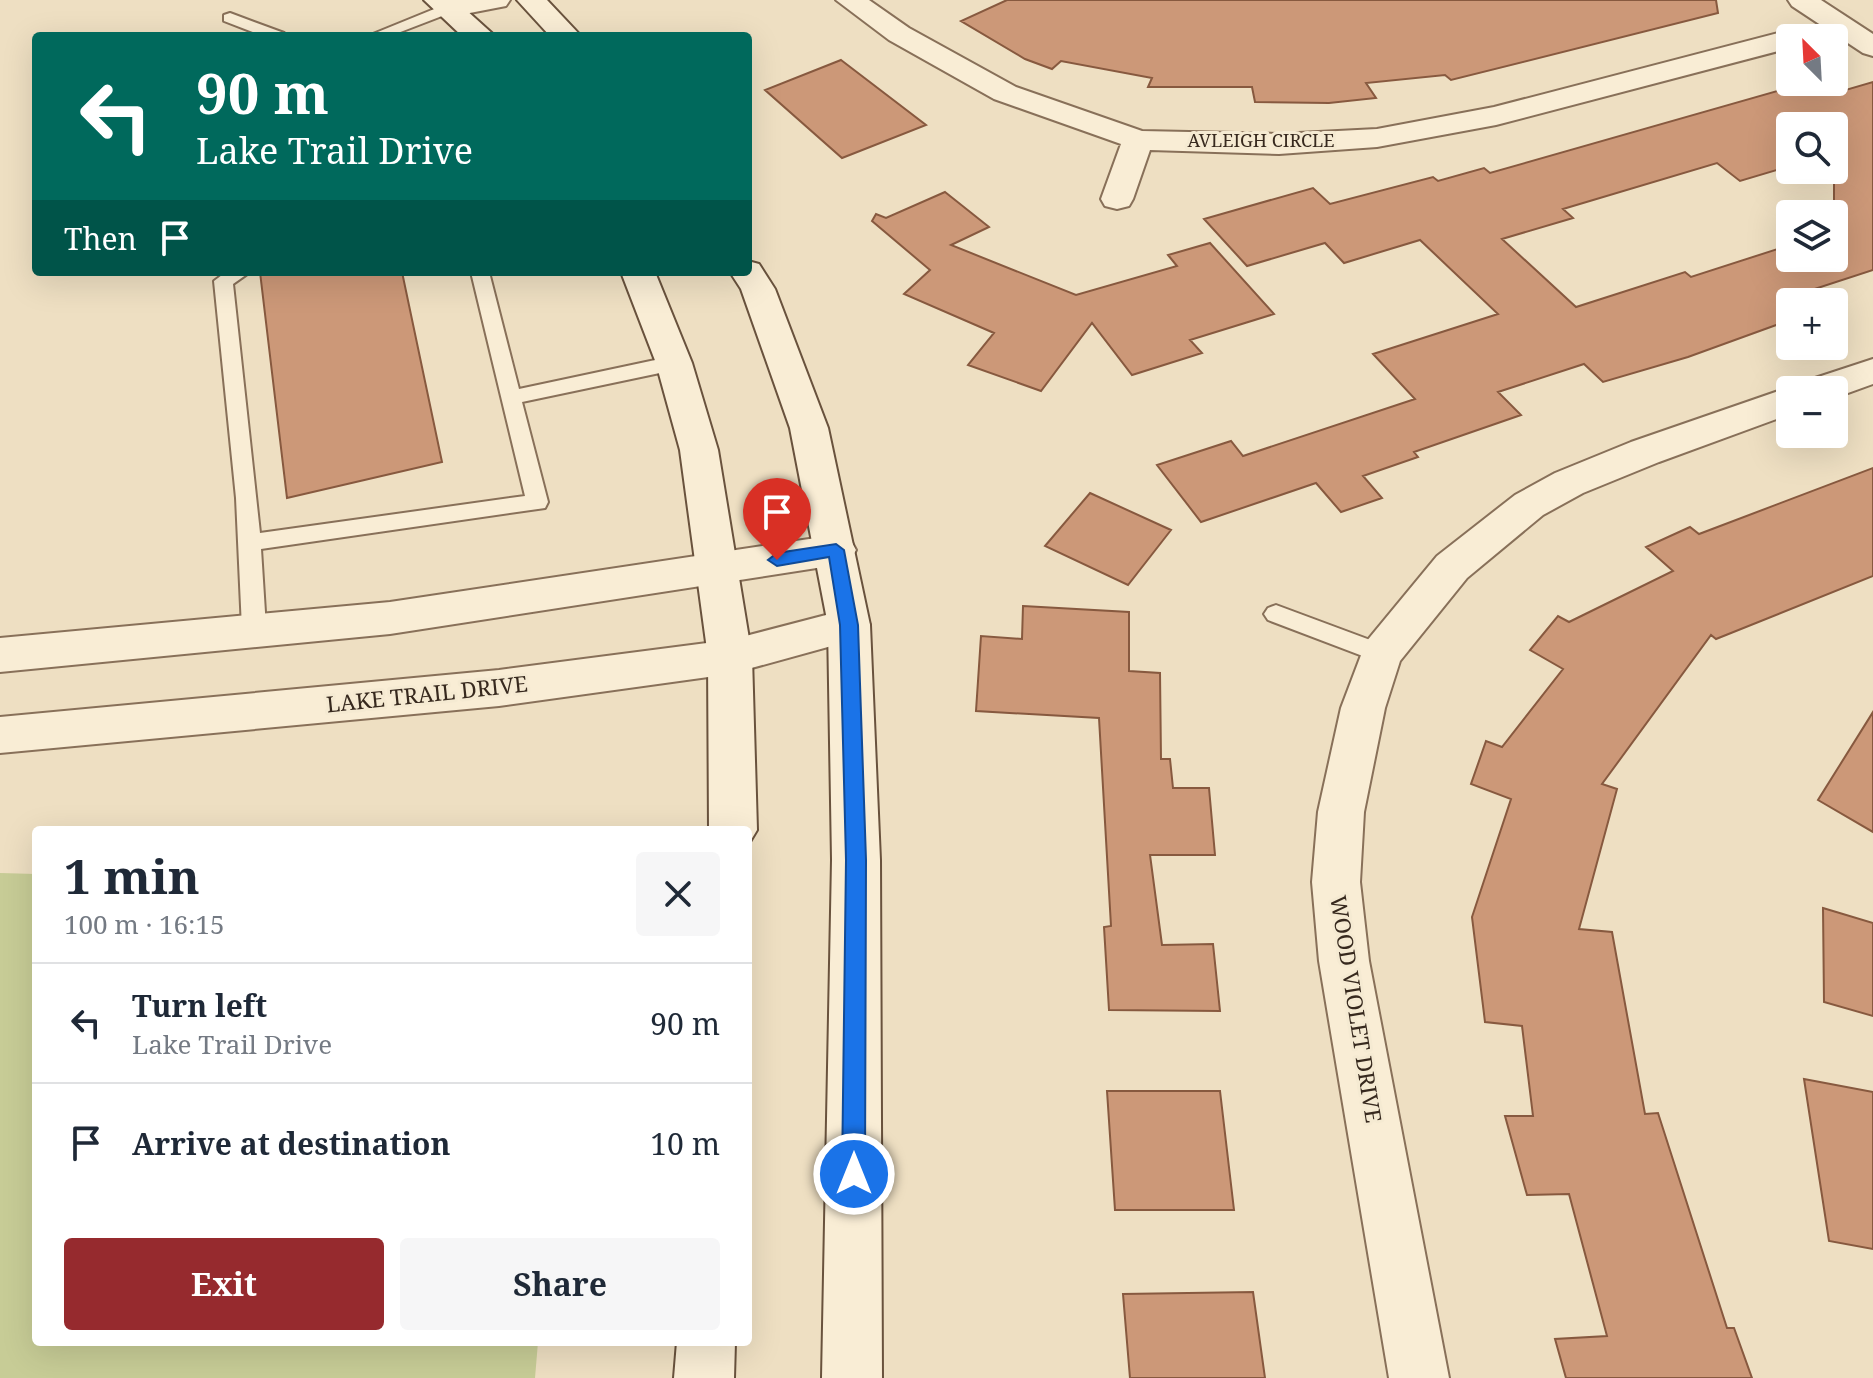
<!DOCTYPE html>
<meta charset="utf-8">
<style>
:root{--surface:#fff;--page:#f6f6f7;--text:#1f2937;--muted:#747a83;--line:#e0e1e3;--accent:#962a2e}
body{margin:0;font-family:"Noto Serif",serif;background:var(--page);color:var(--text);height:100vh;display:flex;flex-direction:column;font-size:30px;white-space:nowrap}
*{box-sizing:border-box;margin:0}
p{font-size:26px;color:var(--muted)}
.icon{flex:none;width:44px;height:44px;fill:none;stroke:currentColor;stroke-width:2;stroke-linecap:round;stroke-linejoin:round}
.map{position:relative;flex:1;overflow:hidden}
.side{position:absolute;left:32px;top:826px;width:720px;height:520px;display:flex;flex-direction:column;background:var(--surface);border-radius:8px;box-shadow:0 8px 32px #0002}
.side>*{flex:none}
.banner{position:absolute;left:32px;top:32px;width:720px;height:244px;border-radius:8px;box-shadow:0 8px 32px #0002;background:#00695c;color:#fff;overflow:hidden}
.needle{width:52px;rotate:336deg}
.buttons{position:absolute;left:1776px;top:24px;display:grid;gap:16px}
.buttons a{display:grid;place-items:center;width:72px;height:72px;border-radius:8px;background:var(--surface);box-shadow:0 8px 32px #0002;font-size:40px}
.pin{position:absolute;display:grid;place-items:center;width:68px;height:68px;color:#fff;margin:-82px -34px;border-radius:50% 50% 50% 0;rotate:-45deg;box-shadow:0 0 8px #0007}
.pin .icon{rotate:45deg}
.me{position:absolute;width:88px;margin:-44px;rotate:0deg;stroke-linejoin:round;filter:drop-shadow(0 0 6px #0008)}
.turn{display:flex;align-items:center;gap:28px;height:168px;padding:0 32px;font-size:36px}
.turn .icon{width:104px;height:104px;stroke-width:2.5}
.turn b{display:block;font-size:56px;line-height:68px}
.then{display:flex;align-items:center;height:76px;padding:0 32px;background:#0003;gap:16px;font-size:30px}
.round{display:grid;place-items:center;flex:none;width:84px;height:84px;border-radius:8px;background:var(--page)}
.headline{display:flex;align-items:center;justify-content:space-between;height:136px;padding:0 32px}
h1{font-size:48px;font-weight:700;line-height:60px}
.action{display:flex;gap:16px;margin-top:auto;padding:16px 32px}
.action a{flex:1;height:92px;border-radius:8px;background:var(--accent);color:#fff;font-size:32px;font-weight:700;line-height:92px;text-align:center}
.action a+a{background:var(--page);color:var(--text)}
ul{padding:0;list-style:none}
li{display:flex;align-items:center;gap:24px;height:120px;padding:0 32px;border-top:2px solid var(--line)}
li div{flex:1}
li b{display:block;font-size:30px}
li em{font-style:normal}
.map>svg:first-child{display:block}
.green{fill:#c7cc96}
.building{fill:#cc9878;stroke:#87593f;stroke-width:2;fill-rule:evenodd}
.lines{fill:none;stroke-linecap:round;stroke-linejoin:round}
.service-casing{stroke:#887059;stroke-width:4}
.minor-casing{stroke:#887059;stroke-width:4}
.secondary-casing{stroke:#69523d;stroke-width:4}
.service{fill:#f9edd5;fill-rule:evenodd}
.minor{fill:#f9edd5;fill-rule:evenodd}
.secondary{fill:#f9edd5;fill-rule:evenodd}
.route{fill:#1a73e8;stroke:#114b97;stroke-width:2}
.labels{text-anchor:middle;stroke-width:6;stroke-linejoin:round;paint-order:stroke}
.far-street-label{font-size:18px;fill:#37291e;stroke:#f5ead2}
.street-label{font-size:22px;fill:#37291e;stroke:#f5ead2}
</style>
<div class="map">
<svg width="1873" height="1378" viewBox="0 0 1873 1378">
<rect width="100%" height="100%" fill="#eedfc2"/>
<path class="green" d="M 0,873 L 36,874 L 36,1342 L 538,1342 L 535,1378 L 0,1378 Z"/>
<path class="building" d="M 1007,0 L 1716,0 L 1718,13 L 1451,80 L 1445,75 L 1366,83 L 1376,98 L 1329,103 L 1255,102 L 1252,87 L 1148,87 L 1152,78 L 1061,61 L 1052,69 L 1025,59 L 961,21 Z
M 841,60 L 926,125 L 842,158 L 765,90 Z
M 1809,82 L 1824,82 L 1839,92 L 1873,82 L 1873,270 L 1790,297 L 1790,320 L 1688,357 L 1603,382 L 1584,364 L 1498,392 L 1521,415 L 1414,452 L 1418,457 L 1363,476 L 1382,498 L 1341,512 L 1316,483 L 1201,522 L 1157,465 L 1231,441 L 1243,456 L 1415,399 L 1373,354 L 1498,314 L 1420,240 L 1344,263 L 1325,243 L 1247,266 L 1204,219 L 1313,188 L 1330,204 L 1433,177 L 1438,181 L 1484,168 L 1490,173 ZM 1790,126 L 1834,126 L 1834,258 L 1790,258 L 1790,245 L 1691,277 L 1685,272 L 1576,307 L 1502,239 L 1573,218 L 1563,209 L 1717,163 L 1740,181 L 1790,166 Z
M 945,192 L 989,227 L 951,245 L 1076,295 L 1177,266 L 1168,255 L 1210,243 L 1274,314 L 1190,340 L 1202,353 L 1132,375 L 1092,323 L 1041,391 L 968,365 L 994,333 L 904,294 L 930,270 L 872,221 L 876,214 L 886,218 Z
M 260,272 L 402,272 L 442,462 L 287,498 Z
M 1873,468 L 1873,576 L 1716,639 L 1711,635 L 1602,784 L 1617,789 L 1579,929 L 1612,932 L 1645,1114 L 1658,1113 L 1727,1328 L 1734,1328 L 1752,1378 L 1566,1378 L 1555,1339 L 1607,1336 L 1569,1194 L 1527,1195 L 1505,1116 L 1533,1116 L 1522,1026 L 1485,1022 L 1472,917 L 1511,799 L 1471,784 L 1486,741 L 1502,747 L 1563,669 L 1530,650 L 1558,616 L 1569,622 L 1673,571 L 1646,547 L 1690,527 L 1699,534 Z
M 1090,493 L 1171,530 L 1128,585 L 1045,546 Z
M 1023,606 L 1129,612 L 1129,671 L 1160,673 L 1161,759 L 1170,759 L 1173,788 L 1209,788 L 1215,855 L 1150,855 L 1162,945 L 1213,944 L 1220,1011 L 1109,1010 L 1104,927 L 1111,926 L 1099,718 L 976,711 L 981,636 L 1022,639 Z
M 1873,712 L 1873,832 L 1818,800 Z
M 1823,908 L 1873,923 L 1873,1016 L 1824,1002 Z
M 1804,1079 L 1873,1092 L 1873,1249 L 1829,1241 Z
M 1107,1091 L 1220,1091 L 1234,1210 L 1115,1210 Z
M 1253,1292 L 1265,1378 L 1130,1378 L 1123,1294 Z"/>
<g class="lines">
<g class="service-casing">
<path id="service" d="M 449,3 L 457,8 L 455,11 L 390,36 L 368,36 Z
M 230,13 L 284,33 L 286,36 L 263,36 L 224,21 L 224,15 Z
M 226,272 L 250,272 L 233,284 L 260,533 L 525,496 L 471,272 L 489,272 L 519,389 L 674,356 L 684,363 L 674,370 L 522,402 L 548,502 L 545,508 L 261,549 L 266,628 L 262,634 L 254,637 L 246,634 L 242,628 L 236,498 L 214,281 Z
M 1276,605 L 1389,647 L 1393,654 L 1389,661 L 1381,663 L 1268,620 L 1264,614 L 1268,608 Z"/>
</g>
<g class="minor-casing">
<path id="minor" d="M 447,0 L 510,0 L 506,6 L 449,17 L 439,14 L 435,8 L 439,2 Z
M 836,0 L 869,0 L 909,28 L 1016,87 L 1142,131 L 1279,134 L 1377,129 L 1494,107 L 1790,30 L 1800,33 L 1804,38 L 1790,38 L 1790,48 L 1496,125 L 1377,147 L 1279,154 L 1150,150 L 1133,199 L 1129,206 L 1117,209 L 1105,206 L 1101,199 L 1121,144 L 994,99 L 889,40 Z
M 1788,0 L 1821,0 L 1873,34 L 1873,56 L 1863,53 L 1792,6 Z
M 1873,359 L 1873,384 L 1834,398 L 1834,390 L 1800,390 L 1806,381 Z
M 1790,387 L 1800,390 L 1790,390 L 1790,414 L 1659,462 L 1583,493 L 1543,515 L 1467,578 L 1400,661 L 1385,708 L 1364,812 L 1360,882 L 1369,961 L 1449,1378 L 1389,1378 L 1319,961 L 1312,882 L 1318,812 L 1341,708 L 1366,642 L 1437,556 L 1515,495 L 1555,473 L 1631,442 Z
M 836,535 L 850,539 L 856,550 L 850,561 L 836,565 L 390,634 L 0,672 L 0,638 L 390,602 Z
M 849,609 L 864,613 L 870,625 L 864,637 L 730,674 L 499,706 L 0,753 L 0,717 L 499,670 L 730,640 Z"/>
</g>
<g class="secondary-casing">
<path id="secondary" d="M 424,0 L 455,0 L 495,36 L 462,36 Z
M 517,0 L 547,0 L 581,36 L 550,36 Z
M 748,261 L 759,264 L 775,289 L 828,428 L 870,625 L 880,860 L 882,1378 L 822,1378 L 832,860 L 828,625 L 790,428 L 741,289 L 730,272 L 748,272 Z
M 621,272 L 655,272 L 692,363 L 718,450 L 752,657 L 757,830 L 748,845 L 748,830 L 709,830 L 708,657 L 680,450 L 656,363 Z
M 677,1342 L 735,1342 L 734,1378 L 674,1378 Z"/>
</g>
<use href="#service" class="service"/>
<use href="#minor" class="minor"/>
<use href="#secondary" class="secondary"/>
</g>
<path class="route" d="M 836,544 L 844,550 L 858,625 L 866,860 L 865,1174 L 862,1182 L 854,1186 L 846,1182 L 842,1174 L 846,860 L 840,625 L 829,557 L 777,566 L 768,560 L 777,553 Z"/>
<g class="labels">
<g class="far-street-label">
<text x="1261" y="147">AVLEIGH CIRCLE</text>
</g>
<g class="street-label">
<text transform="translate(427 694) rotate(-6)" y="8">LAKE TRAIL DRIVE</text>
<text transform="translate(1356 1009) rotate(81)" y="8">WOOD VIOLET DRIVE</text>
</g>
</g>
</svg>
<div class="buttons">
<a><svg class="needle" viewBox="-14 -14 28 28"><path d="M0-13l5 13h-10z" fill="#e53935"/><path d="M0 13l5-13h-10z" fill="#747a83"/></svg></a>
<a><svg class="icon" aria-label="search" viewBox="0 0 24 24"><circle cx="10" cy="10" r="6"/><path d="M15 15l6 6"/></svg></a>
<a><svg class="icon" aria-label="layers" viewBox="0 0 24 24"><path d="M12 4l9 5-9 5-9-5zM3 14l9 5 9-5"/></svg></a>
<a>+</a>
<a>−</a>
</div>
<div class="pin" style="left:777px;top:560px;background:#d93025"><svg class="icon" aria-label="arrive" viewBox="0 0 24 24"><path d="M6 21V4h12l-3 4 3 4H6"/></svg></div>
<svg class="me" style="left:854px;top:1174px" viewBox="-20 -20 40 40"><circle r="17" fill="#1a73e8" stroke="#fff" stroke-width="3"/><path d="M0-11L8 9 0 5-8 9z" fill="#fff"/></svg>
<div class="banner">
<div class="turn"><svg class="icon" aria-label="left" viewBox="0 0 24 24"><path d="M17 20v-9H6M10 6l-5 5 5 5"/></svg><div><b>90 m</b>Lake Trail Drive</div></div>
<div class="then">Then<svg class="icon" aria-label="arrive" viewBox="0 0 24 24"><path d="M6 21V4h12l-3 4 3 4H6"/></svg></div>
</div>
<section class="side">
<div class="headline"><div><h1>1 min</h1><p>100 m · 16:15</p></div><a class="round"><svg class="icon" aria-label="close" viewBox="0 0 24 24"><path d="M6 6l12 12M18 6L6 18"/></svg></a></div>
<ul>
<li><svg class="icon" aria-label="left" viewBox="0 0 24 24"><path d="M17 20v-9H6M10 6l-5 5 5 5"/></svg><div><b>Turn left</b><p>Lake Trail Drive</p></div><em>90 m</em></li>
<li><svg class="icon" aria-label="arrive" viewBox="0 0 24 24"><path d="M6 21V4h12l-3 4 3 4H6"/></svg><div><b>Arrive at destination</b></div><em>10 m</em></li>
</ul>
<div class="action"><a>Exit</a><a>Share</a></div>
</section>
</div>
